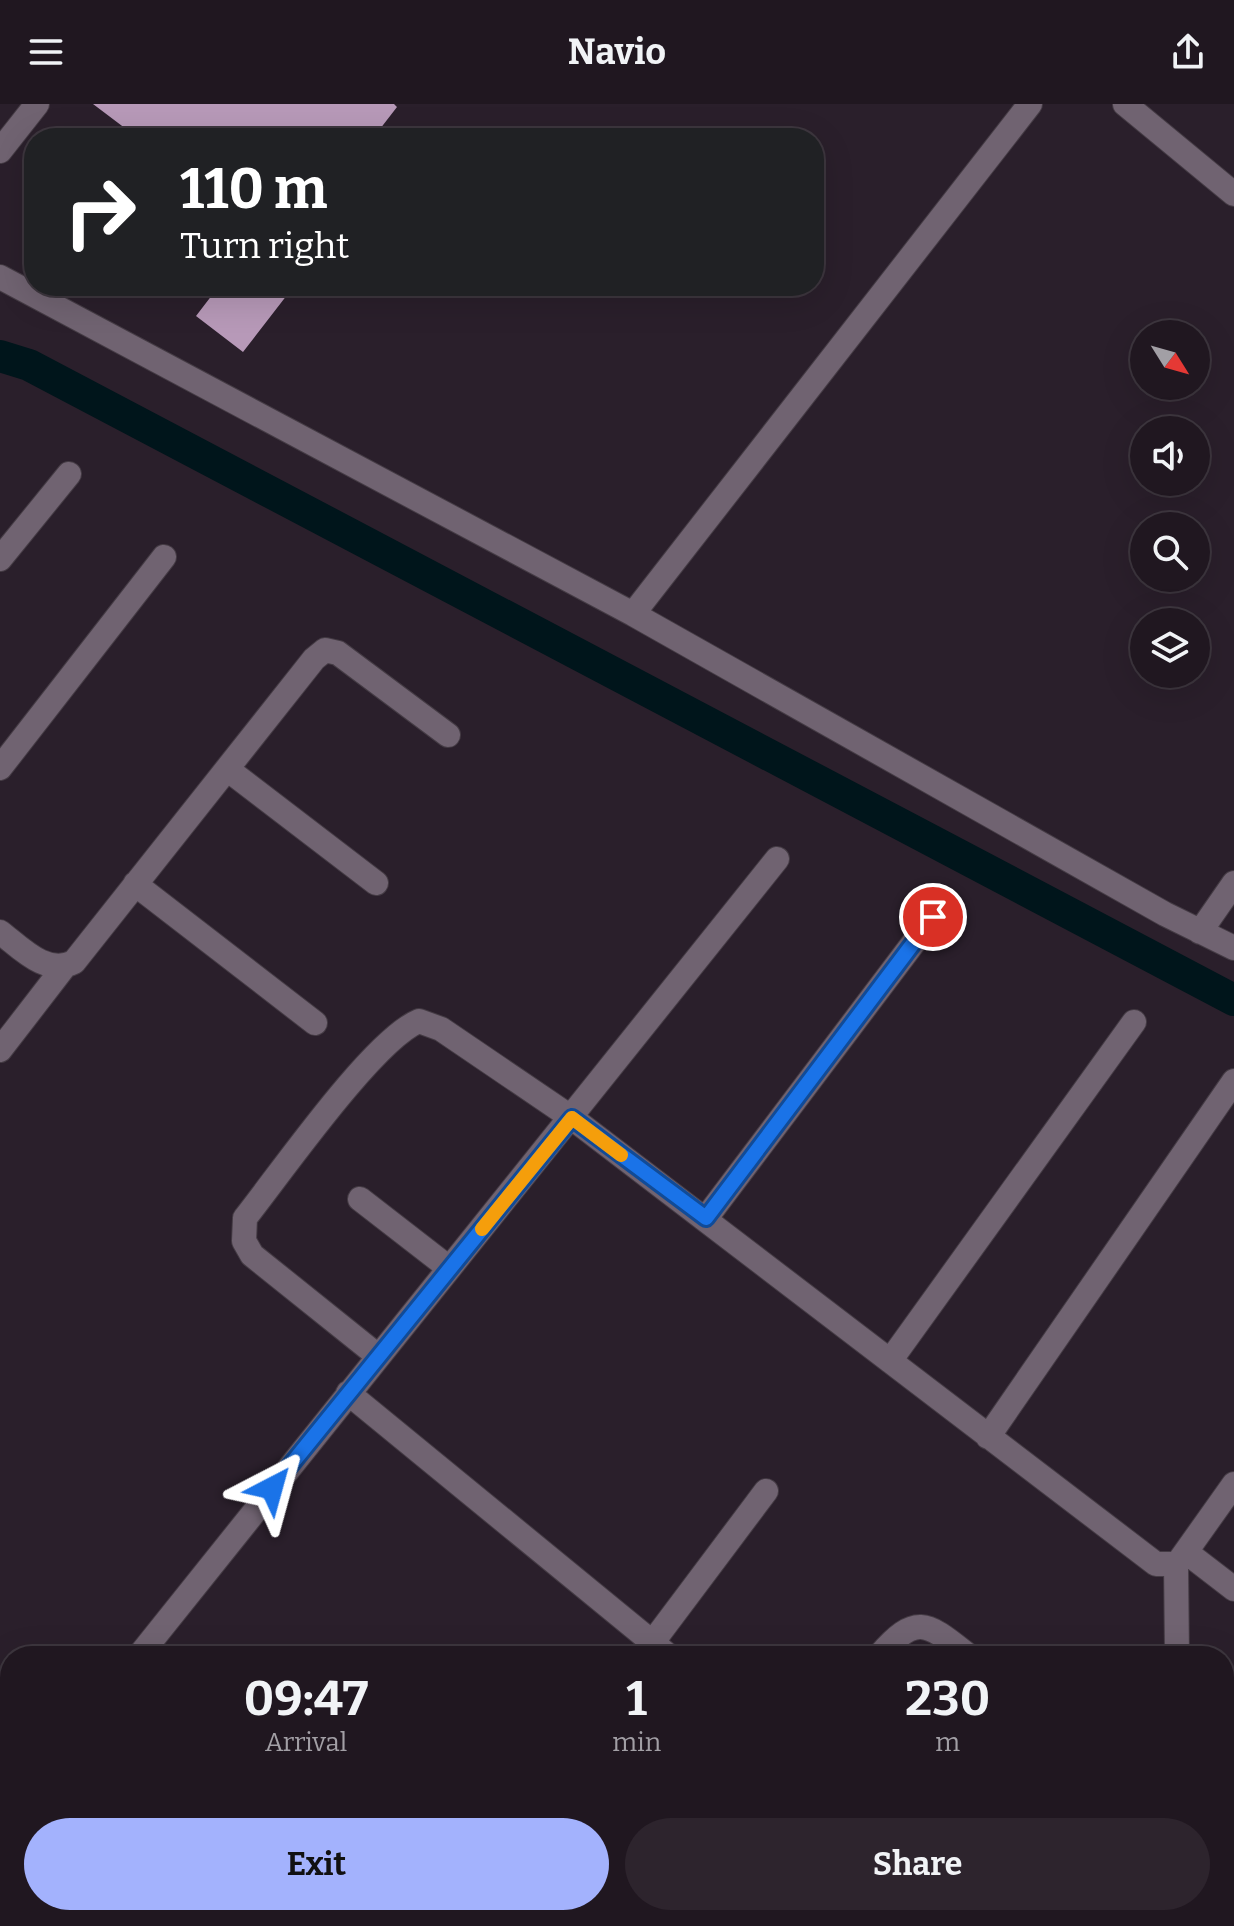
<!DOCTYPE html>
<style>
:root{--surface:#201720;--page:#2d242d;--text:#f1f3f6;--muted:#a29fa5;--line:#3d363e;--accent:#a3b2fd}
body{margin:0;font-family:Bitter,serif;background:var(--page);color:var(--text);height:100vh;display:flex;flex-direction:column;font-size:30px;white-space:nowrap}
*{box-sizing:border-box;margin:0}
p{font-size:26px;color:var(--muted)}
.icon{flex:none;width:44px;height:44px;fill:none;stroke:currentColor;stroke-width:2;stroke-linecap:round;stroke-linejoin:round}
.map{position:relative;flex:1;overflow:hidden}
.sheet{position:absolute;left:0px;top:1542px;width:1234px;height:280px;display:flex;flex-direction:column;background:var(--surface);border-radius:32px 32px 0 0;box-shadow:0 8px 32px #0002,0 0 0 2px var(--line)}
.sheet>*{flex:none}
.banner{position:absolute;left:24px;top:24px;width:800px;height:168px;border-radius:32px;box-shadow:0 8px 32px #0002,0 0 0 2px var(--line);background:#202124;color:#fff;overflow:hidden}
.needle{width:52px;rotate:127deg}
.buttons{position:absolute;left:1130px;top:216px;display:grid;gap:16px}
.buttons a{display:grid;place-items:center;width:80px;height:80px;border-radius:50%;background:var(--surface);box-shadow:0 8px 32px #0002,0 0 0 2px var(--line);font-size:40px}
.pin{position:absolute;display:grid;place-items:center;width:68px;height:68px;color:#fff;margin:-34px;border:4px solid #fff;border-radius:50%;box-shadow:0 2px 8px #0007}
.me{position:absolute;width:88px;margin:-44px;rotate:39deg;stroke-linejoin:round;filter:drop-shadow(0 0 6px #0008)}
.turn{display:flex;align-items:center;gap:28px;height:168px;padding:0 24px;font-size:36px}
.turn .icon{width:104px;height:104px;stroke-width:2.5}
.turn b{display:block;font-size:56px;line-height:68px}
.eta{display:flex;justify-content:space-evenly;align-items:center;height:136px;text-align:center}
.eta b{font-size:48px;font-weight:700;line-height:56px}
.primary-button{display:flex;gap:16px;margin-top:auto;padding:16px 24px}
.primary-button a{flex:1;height:92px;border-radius:48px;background:var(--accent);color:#111;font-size:32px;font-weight:700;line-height:92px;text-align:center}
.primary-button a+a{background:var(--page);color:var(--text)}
header{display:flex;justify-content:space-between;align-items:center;height:104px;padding:0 24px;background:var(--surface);font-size:36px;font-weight:700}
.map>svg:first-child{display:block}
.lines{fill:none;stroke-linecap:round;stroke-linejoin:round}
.canal{stroke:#00151b;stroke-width:32}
.building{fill:#b799b8}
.minor-casing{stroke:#443b44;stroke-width:26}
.minor{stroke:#706371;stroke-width:24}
.route-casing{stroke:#114b97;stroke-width:20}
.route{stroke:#1a73e8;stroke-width:14}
.slow{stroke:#f59e0b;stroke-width:14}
</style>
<header><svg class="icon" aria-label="menu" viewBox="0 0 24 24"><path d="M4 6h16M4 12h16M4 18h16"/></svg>Navio<svg class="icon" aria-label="share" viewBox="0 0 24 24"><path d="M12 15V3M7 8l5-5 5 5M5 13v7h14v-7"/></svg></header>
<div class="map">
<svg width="1234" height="1822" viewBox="0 0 1234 1822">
<rect width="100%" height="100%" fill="#2a1f2b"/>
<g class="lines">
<path class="canal" d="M 0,252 L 29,261 L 1234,896"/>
</g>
<path class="building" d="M 93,0 L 394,0 L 397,3 L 373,34 L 138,34 Z
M 219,182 L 294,182 L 243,248 L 196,212 Z"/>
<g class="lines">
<g class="minor-casing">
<path id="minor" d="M 1125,0 L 1234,90
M 0,47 L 37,0
M 0,173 L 633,510 L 1165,810 L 1234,844
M 0,455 L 69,370
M 633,510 L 1030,0
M 0,664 L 164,453
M 227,665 L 376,779
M 135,780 L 315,919
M 0,828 C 21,844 46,872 74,858 L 314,555 L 325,546 L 338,549 L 448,631
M 1200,828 L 1234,779
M 0,946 L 64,863
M 360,1095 L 449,1164
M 706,1114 L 933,813
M 378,1252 L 252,1151 L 244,1137 L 245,1114 C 280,1070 373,936 419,917 L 441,925 L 572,1014 L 1156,1460 L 1176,1460 L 1180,1456 L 1234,1380
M 890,1257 L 1134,918
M 348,1289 L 669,1552
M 988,1333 L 1234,977
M 1186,1448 L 1234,1485
M 1176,1460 L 1177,1552
M 652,1539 L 766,1387
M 139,1552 L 777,755
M 879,1552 C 917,1508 927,1519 969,1552
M 0,1727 L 10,1715
M 1043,1812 L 1056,1822"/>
</g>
<use href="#minor" class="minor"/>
</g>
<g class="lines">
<g class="route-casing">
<path id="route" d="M 272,1384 L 572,1014 L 706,1114 L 933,813"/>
</g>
<use href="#route" class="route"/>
<path class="slow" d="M 482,1125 L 572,1014 L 621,1051"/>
</g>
</svg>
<div class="buttons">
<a><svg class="needle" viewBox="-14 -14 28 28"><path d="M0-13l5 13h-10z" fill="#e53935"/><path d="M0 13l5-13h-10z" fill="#a29fa5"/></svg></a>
<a><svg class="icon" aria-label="sound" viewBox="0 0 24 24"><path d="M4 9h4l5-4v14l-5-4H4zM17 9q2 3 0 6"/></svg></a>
<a><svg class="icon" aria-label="search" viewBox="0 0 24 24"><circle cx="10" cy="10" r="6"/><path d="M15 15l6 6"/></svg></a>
<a><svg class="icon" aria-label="layers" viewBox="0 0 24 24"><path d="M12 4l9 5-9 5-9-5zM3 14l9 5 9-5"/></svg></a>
</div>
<div class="pin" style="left:933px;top:813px;background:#d93025"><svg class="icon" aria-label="arrive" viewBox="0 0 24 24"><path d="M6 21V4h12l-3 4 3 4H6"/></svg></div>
<svg class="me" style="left:272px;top:1384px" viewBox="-20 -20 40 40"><path d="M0-17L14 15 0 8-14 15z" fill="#1a73e8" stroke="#fff" stroke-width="4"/></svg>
<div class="banner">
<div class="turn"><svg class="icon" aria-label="right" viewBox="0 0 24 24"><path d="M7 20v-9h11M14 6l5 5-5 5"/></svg><div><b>110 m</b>Turn right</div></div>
</div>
<section class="sheet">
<div class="eta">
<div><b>09:47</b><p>Arrival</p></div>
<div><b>1</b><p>min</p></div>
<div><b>230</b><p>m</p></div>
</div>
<div class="primary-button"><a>Exit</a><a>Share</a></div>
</section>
</div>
